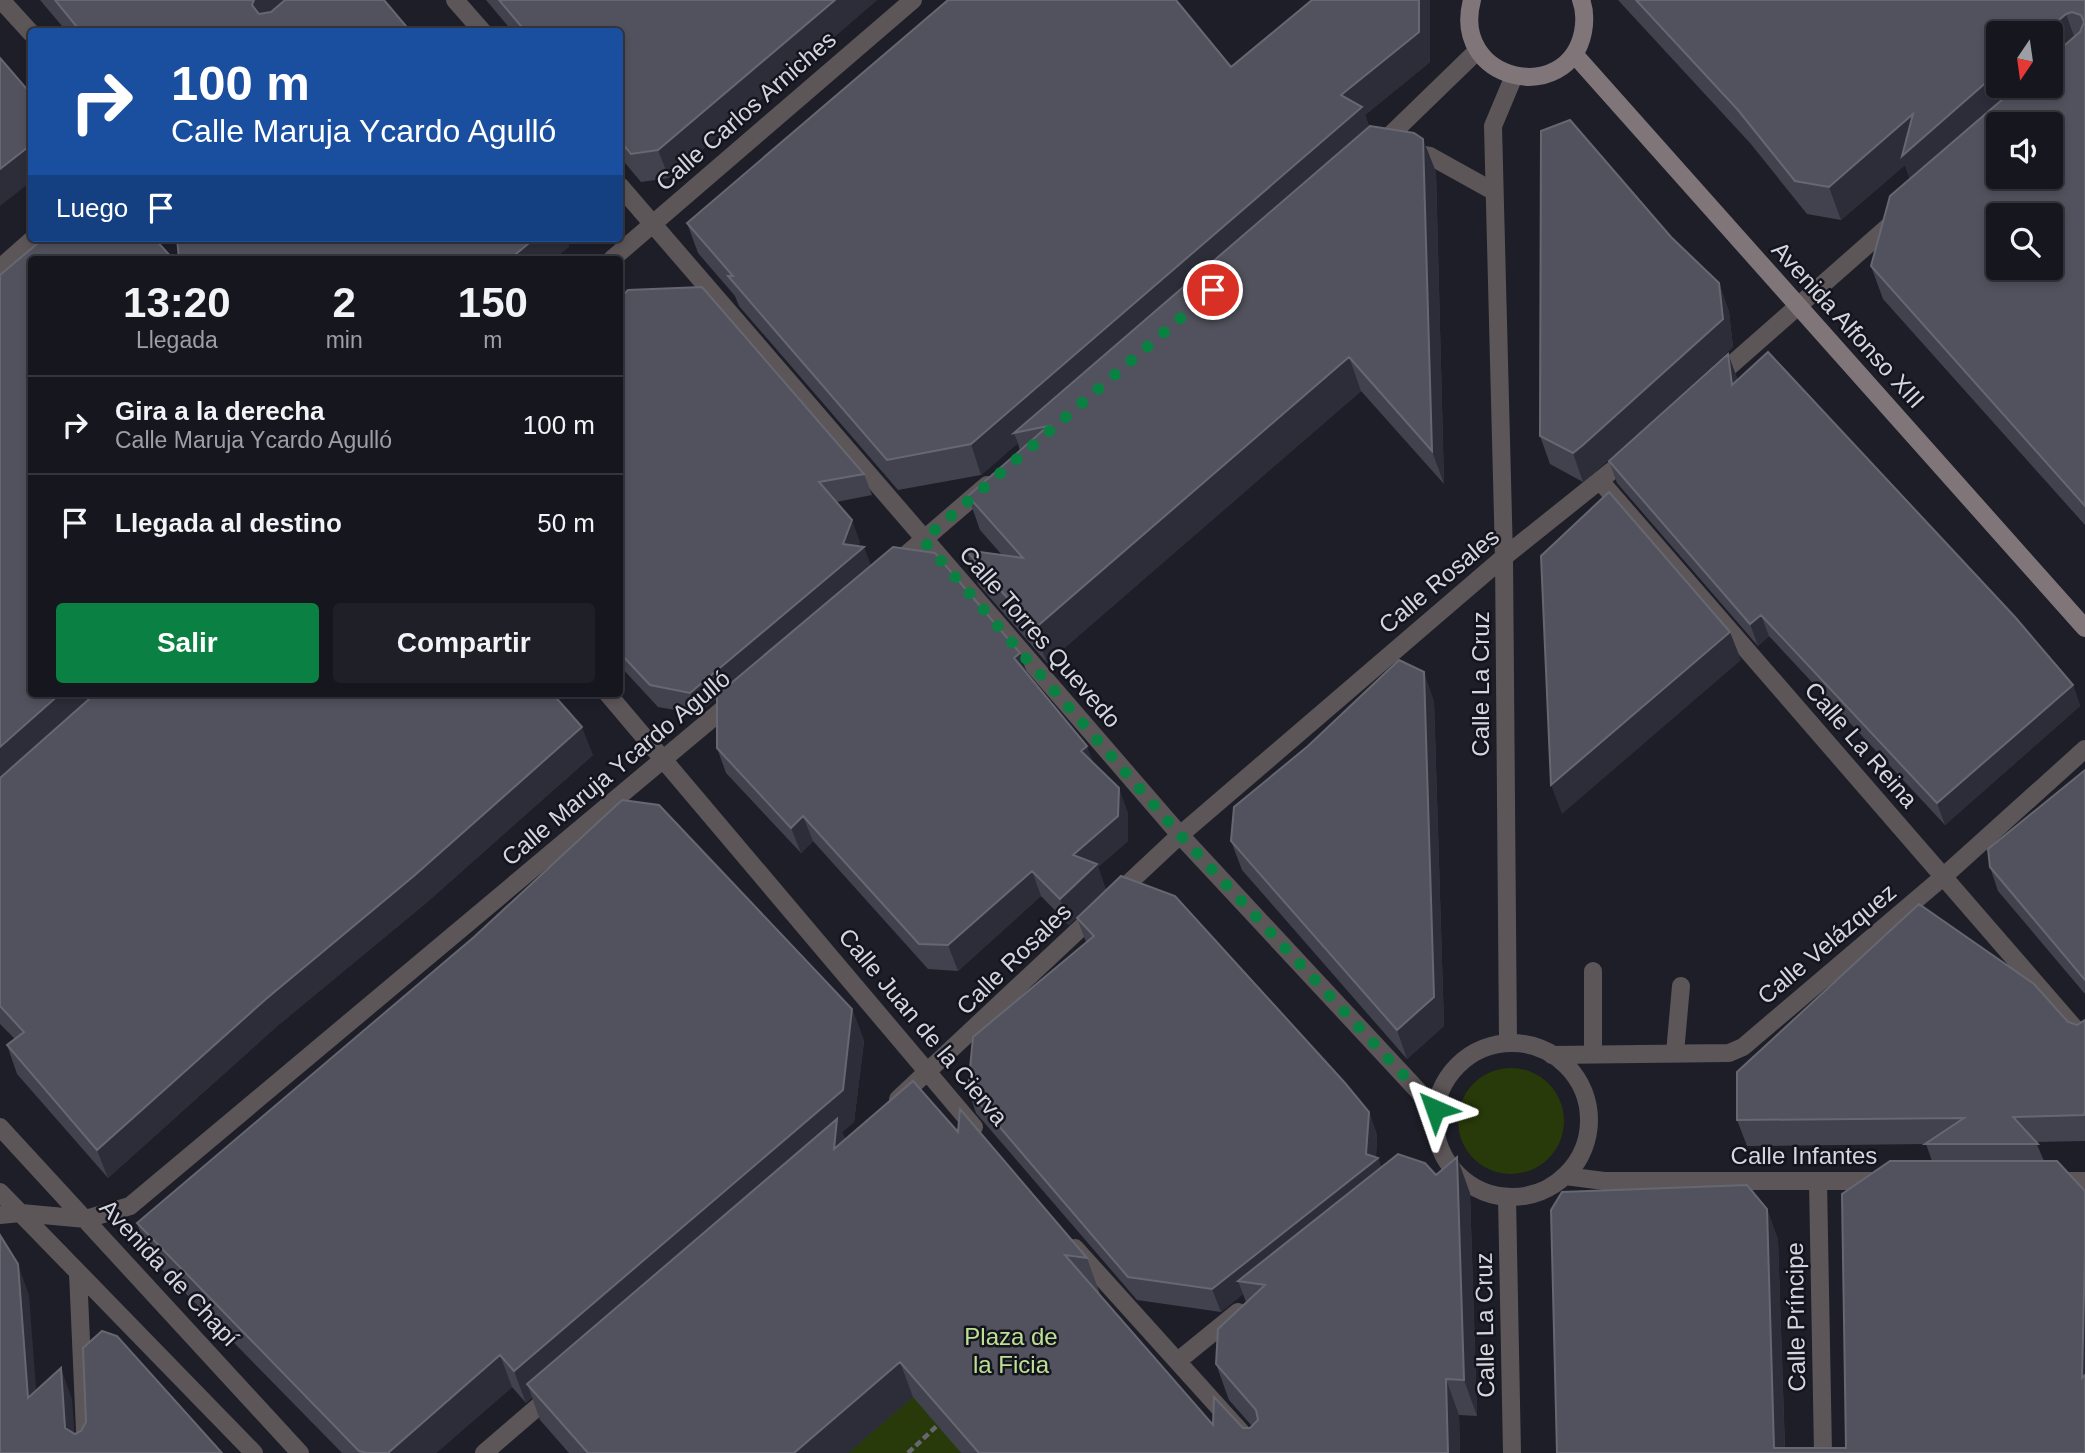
<!DOCTYPE html>
<html lang="es">
<meta charset="utf-8">
<style>
:root{--surface:#16161e;--page:#1f1f27;--text:#f1f3f6;--muted:#9e9fa4;--line:#35353c;--accent:#0b8043}
body{margin:0;font-family:Arial,sans-serif;background:var(--page);color:var(--text);height:100vh;display:flex;flex-direction:column;font-size:26px;white-space:nowrap}
*{box-sizing:border-box;margin:0}
p{font-size:23px;color:var(--muted)}
.icon{flex:none;width:38px;height:38px;fill:none;stroke:currentColor;stroke-width:2;stroke-linecap:round;stroke-linejoin:round}
.map{position:relative;flex:1;overflow:hidden}
.drawer{position:absolute;left:28px;top:256px;width:595px;height:441px;display:flex;flex-direction:column;background:var(--surface);border-radius:7px;box-shadow:0 4px 10px #0003,0 0 0 2px var(--line)}
.drawer>*{flex:none}
.guide{position:absolute;left:28px;top:28px;width:595px;height:214px;border-radius:7px;box-shadow:0 4px 10px #0003,0 0 0 2px var(--line);background:#1a4fa0;color:#fff;overflow:hidden}
.needle{width:46px;rotate:193deg}
.tools{position:absolute;left:1986px;top:21px;display:grid;gap:14px}
.tools a{display:grid;place-items:center;width:77px;height:77px;border-radius:7px;background:var(--surface);box-shadow:0 4px 10px #0003,0 0 0 2px var(--line);font-size:35px}
.pin{position:absolute;display:grid;place-items:center;width:60px;height:60px;color:#fff;margin:-30px;border:4px solid #fff;border-radius:50%;box-shadow:0 2px 7px #0007}
.me{position:absolute;width:77px;margin:-38px;rotate:317deg;stroke-linejoin:round;filter:drop-shadow(0 0 5px #0008)}
.turn{display:flex;align-items:center;gap:24px;height:147px;padding:0 28px;font-size:32px}
.turn .icon{width:91px;height:91px;stroke-width:2.5}
.turn b{display:block;font-size:49px;line-height:60px}
.then{display:flex;align-items:center;height:66px;padding:0 28px;background:#0003;gap:14px;font-size:26px}
.eta{display:flex;justify-content:space-evenly;align-items:center;height:119px;text-align:center}
.eta b{font-size:42px;font-weight:600;line-height:49px}
.primary-button{display:flex;gap:14px;margin-top:auto;padding:14px 28px}
.primary-button a{flex:1;height:80px;border-radius:7px;background:var(--accent);color:#fff;font-size:28px;font-weight:600;line-height:80px;text-align:center}
.primary-button a+a{background:var(--page);color:var(--text)}
ul{padding:0;list-style:none}
li{display:flex;align-items:center;gap:21px;height:98px;padding:0 28px;border-top:2px solid var(--line)}
li div{flex:1}
li b{display:block;font-size:26px}
li em{font-style:normal}
.map>svg:first-child{display:block}
.green{fill:#283a09}
.lines{fill:none;stroke-linecap:round;stroke-linejoin:round}
.path{stroke:#666770;stroke-width:4.5;stroke-dasharray:7 3.5;stroke-linecap:butt}
.lane{stroke:#5d5658;stroke-width:18}
.street{stroke:#5d5658;stroke-width:18}
.secondary{stroke:#807679;stroke-width:18}
.wall{fill:#41424e}
.shaded-wall{fill:#2c2d38}
.building{fill:#51525d;stroke:#666771;stroke-width:2;fill-rule:evenodd}
.route{stroke:#0b8043;stroke-width:12;stroke-dasharray:0 21.6}
.labels{text-anchor:middle;stroke-width:5;stroke-linejoin:round;paint-order:stroke}
.street-label{font-size:24px;fill:#d5d6dd;stroke:#14141e}
.park-label{font-size:24px;fill:#bee092;stroke:#14141e}
</style>
<div class="map">
<svg width="2085" height="1453" viewBox="0 0 2085 1453">
<rect width="100%" height="100%" fill="#1d1e28"/>
<path class="green" d="M1458 1121a53 53 0 1 1 106 0a53 53 0 1 1-106 0Z
M 1060,1270 L 951,1440 L 961,1453 L 848,1453 Z"/>
<g class="lines">
<path class="path" d="M 908,1453 L 941,1422"/>
<path class="lane" d="M 1406,152 L 1430,156 L 1493,191
M 1593,971 L 1593,1053
M 1675,1053 L 1681,986"/>
<path class="street" d="M 1,0 L 32,34
M 455,0 L 483,32
M 1379,146 L 1477,51
M 620,186 L 1180,835 L 1435,1109
M 612,259 L 913,0
M 0,268 L 34,238
M 1714,380 L 1898,218
M 1601,482 L 2085,1040
M 894,565 L 987,485
M 607,693 L 974,1127
M 1508,1043 L 1504,557 L 1493,126 L 1514,76
M1435 1120a77 77 0 1 1 154 0a77 77 0 1 1-154 0Z
M 1552,1055 L 1729,1053 L 1743,1047 L 1943,877 L 2085,749
M 898,1099 L 1180,835 L 1504,557 L 1629,457
M 0,1127 L 300,1453
M 1565,1176 L 1604,1181 L 1883,1181
M 1818,1181 L 1823,1453
M 2051,1181 L 2085,1181
M 0,1192 L 254,1453
M 1507,1197 L 1512,1453
M 0,1215 L 21,1213 L 86,1219 L 130,1206 L 734,700
M 1075,1248 L 1260,1453
M 78,1273 L 86,1453
M 1179,1360 L 1238,1312
M 484,1453 L 555,1392"/>
<path class="secondary" d="M 1472,0 C 1450,82 1568,107 1583,32 C 1585,21 1585,10 1581,0
M 1574,54 L 2085,628"/>
</g>
<path class="wall" d="M 40,0 L 384,0 L 411,32 L 67,32 Z
M 486,0 L 877,0 L 669,178 L 641,182 L 620,157 L 620,32 L 513,32 Z
M 1618,0 L 2085,0 L 2085,525 L 1883,299 L 1871,266 L 1910,179 L 1905,165 L 1841,220 L 1807,214 L 1750,143 Z
M 1430,62 L 1365,115 L 1369,126 L 1436,172 L 1444,484 L 1361,391 L 1047,663 L 978,584 L 966,550 L 1002,555 L 980,530 L 968,496 L 1020,451 L 1018,443 L 981,475 L 898,490 L 739,306 L 735,296 L 698,253 L 687,223 L 1231,67 Z
M 1671,237 L 1719,283 L 1729,312 L 1733,347 L 1594,473 L 1583,482 L 1550,464 L 1540,436 Z
M 0,275 L 32,693 L 593,755 L 426,903 L 276,1027 L 108,1178 L 17,1074 L 7,1045 L 15,1039 L 0,1024 Z
M 620,298 L 864,474 L 872,495 L 836,502 L 860,542 L 858,546 L 871,566 L 1029,676 L 1093,763 L 1128,813 L 1128,841 L 1098,867 L 1106,890 L 1069,925 L 1041,896 L 958,971 L 928,969 L 813,841 L 801,853 L 726,773 L 717,748 L 717,698 L 698,714 L 658,707 L 620,666 Z
M 1728,354 L 1736,375 L 1737,380 L 2073,685 L 2080,706 L 1945,825 L 1769,636 L 1758,646 L 1617,483 L 1609,461 Z
M 1434,701 L 1444,1026 L 1407,1059 L 1242,870 L 1231,841 Z
M 2085,770 L 2085,994 L 1998,891 L 1990,867 Z
M 1077,918 L 1369,1112 L 1377,1135 L 1376,1157 L 1378,1158 L 1381,1167 L 1436,1175 L 1470,1193 L 1477,1416 L 1459,1415 L 1460,1453 L 961,1453 L 913,1397 L 848,1453 L 569,1453 L 540,1420 L 532,1397 L 526,1403 L 512,1387 L 436,1453 L 342,1453 L 148,1255 L 137,1223 L 852,1009 L 864,1041 L 854,1122 L 842,1132 L 845,1139 L 958,1132 L 1087,1258 L 1100,1294 L 1099,1294 L 1213,1425 L 1250,1428 L 1252,1426 L 1229,1400 L 1216,1364 L 1246,1302 L 1243,1294 L 1221,1312 L 1137,1300 L 976,1113 L 968,1090 L 1086,942 Z
M 2085,1020 L 2085,1141 L 2036,1142 L 2044,1161 L 2085,1453 L 1557,1453 L 1767,1209 L 1778,1240 L 1785,1448 L 1846,1448 L 1932,1161 L 1926,1144 L 1747,1146 L 1737,1120 L 2068,1022 L 2077,1025 Z"/>
<path class="shaded-wall" d="M 254,0 L 294,0 L 264,32 L 252,5 Z
M 835,0 L 877,0 L 669,178 L 658,150 Z
M 1419,0 L 1430,0 L 1430,62 L 1365,115 L 1373,137 L 1014,433 L 1018,443 L 981,475 L 971,444 L 1341,95 Z
M 2066,14 L 2078,47 L 2051,70 L 2051,33 L 2044,33 Z
M 1998,72 L 1998,86 L 2033,86 L 1914,189 L 1905,165 L 1841,220 L 1829,187 L 1913,114 Z
M 1423,139 L 1436,172 L 1444,484 L 1432,451 Z
M 32,144 L 32,181 L 0,206 L 0,169 Z
M 535,238 L 569,238 L 569,247 L 554,259 L 510,259 Z
M 1719,283 L 1729,312 L 1733,347 L 1594,473 L 1583,482 L 1573,453 Z
M 1728,354 L 1736,375 L 1740,406 L 1732,385 Z
M 1349,357 L 1361,391 L 1047,663 L 1034,629 Z
M 852,520 L 860,542 L 855,554 L 864,547 L 872,568 L 698,714 L 690,693 L 843,544 Z
M 1761,615 L 1769,636 L 1758,646 L 1750,624 Z
M 1730,632 L 1741,660 L 1562,814 L 1551,785 Z
M 1020,653 L 1029,678 L 1014,658 Z
M 1424,672 L 1434,701 L 1444,1026 L 1407,1059 L 1397,1030 Z
M 2073,685 L 2080,706 L 1945,825 L 1937,803 Z
M 61,693 L 104,693 L 0,785 L 0,747 Z
M 582,727 L 593,755 L 426,903 L 276,1027 L 108,1178 L 97,1150 L 266,999 Z
M 1087,746 L 1096,771 L 1081,751 Z
M 1119,788 L 1128,813 L 1128,841 L 1098,867 L 1106,890 L 1069,925 L 1060,899 L 1073,855 Z
M 803,816 L 813,841 L 801,853 L 791,828 Z
M 1032,871 L 1041,896 L 958,971 L 948,945 Z
M 852,1009 L 864,1041 L 854,1122 L 842,1132 L 850,1155 L 527,1384 L 532,1397 L 526,1403 L 514,1371 Z
M 1369,1112 L 1377,1135 L 1376,1159 L 1378,1158 L 1386,1180 L 1238,1281 L 1243,1294 L 1221,1312 L 1212,1289 L 1366,1154 Z
M 1457,1157 L 1470,1193 L 1477,1416 L 1464,1380 Z
M 1767,1209 L 1778,1240 L 1785,1453 L 1774,1448 Z
M 2085,1252 L 2085,1385 L 2082,1378 Z
M 18,1264 L 29,1295 L 39,1428 L 28,1398 Z
M 500,1355 L 512,1387 L 436,1453 L 388,1453 Z
M 900,1362 L 913,1397 L 848,1453 L 794,1453 Z
M 61,1368 L 72,1399 L 76,1453 L 65,1428 Z
M 1446,1379 L 1459,1415 L 1460,1453 L 1448,1453 Z"/>
<path class="building" d="M 55,0 L 254,0 L 252,5 L 259,14 L 271,12 L 285,0 L 384,0 L 411,32 L 81,32 Z
M 499,0 L 835,0 L 658,150 L 631,154 L 620,141 L 620,32 L 526,32 Z
M 948,0 L 1176,0 L 1231,67 L 1312,0 L 1419,0 L 1419,32 L 1341,95 L 1362,107 L 971,444 L 887,460 L 728,276 L 733,276 L 687,223 Z
M 1636,0 L 2085,0 L 2085,506 L 1871,266 L 1890,196 L 2018,86 L 2051,86 L 2051,57 L 2080,32 L 2084,22 L 2081,15 L 2072,12 L 2066,14 L 2044,33 L 1998,33 L 1998,72 L 1902,156 L 1913,114 L 1829,187 L 1795,181 L 1738,110 ZM 1998,124 L 2051,124 L 2051,177 L 1998,177 ZM 1998,215 L 2051,215 L 2051,268 L 1998,268 Z
M 0,58 L 32,95 L 32,144 L 0,169 Z
M 1570,120 L 1671,237 L 1719,283 L 1723,319 L 1583,445 L 1573,453 L 1540,436 L 1541,131 Z
M 1370,126 L 1414,133 L 1423,139 L 1432,451 L 1349,357 L 1034,629 L 966,550 L 1023,558 L 968,496 L 1048,426 L 1014,433 Z
M 44,238 L 154,238 L 173,259 L 32,259 L 32,693 L 61,693 L 0,747 L 0,275 Z
M 177,238 L 211,238 L 214,241 L 225,240 L 226,238 L 535,238 L 510,259 L 179,259 Z
M 702,287 L 864,474 L 819,482 L 852,520 L 843,544 L 864,547 L 690,693 L 650,685 L 620,653 L 620,298 L 628,290 Z
M 1768,352 L 2015,617 L 2073,685 L 1937,803 L 1761,615 L 1750,624 L 1609,461 L 1728,354 L 1732,385 Z
M 1609,492 L 1730,632 L 1551,785 L 1541,556 Z
M 893,547 L 935,553 L 1020,653 L 1014,658 L 1087,746 L 1081,751 L 1119,788 L 1118,816 L 1073,855 L 1097,864 L 1060,899 L 1032,871 L 948,945 L 919,944 L 803,816 L 791,828 L 717,748 L 717,695 Z
M 1399,660 L 1424,672 L 1434,997 L 1397,1030 L 1231,841 L 1234,807 L 1308,746 Z
M 96,693 L 552,693 L 582,727 L 415,875 L 266,999 L 97,1150 L 7,1045 L 24,1032 L 0,1006 L 0,778 Z
M 2085,770 L 2085,980 L 1990,867 L 1988,849 Z
M 622,800 L 659,805 L 852,1009 L 843,1090 L 514,1371 L 500,1355 L 388,1453 L 367,1453 L 359,1451 L 137,1223 L 474,937 Z
M 1121,876 L 1175,896 L 1345,1083 L 1369,1112 L 1366,1154 L 1378,1158 L 1212,1289 L 1128,1277 L 968,1090 L 973,1037 L 1094,936 L 1077,918 Z
M 1919,904 L 2034,984 L 2068,1022 L 2077,1025 L 2085,1020 L 2085,1111 L 2084,1115 L 2013,1117 L 2038,1144 L 1925,1144 L 1964,1118 L 1737,1120 L 1737,1072 Z
M 913,1081 L 958,1132 L 960,1109 L 1087,1258 L 1065,1255 L 1213,1425 L 1214,1397 L 1243,1428 L 1250,1428 L 1258,1420 L 1256,1410 L 1216,1364 L 1218,1329 L 1265,1285 L 1238,1281 L 1398,1154 L 1425,1163 L 1436,1175 L 1457,1157 L 1464,1380 L 1446,1379 L 1448,1453 L 979,1453 L 900,1362 L 794,1453 L 588,1453 L 527,1384 L 837,1119 L 834,1149 Z
M 1890,1161 L 2057,1161 L 2085,1191 L 2085,1252 L 2082,1378 L 2085,1375 L 2085,1453 L 1557,1453 L 1551,1210 L 1562,1192 L 1747,1185 L 1767,1209 L 1774,1448 L 1846,1448 L 1842,1194 Z
M 0,1235 L 18,1264 L 28,1398 L 61,1368 L 65,1428 L 75,1434 L 81,1431 L 86,1422 L 83,1348 L 102,1331 L 117,1336 L 222,1453 L 0,1453 Z"/>
<g class="lines">
<path class="route" d="M 1213,290 L 923,540 L 1180,835 L 1435,1109"/>
</g>
<g class="labels">
<g class="street-label">
<text transform="translate(746 111) rotate(-41)" y="8">Calle Carlos Arniches</text>
<text transform="translate(1848 325) rotate(48)" y="8">Avenida Alfonso XIII</text>
<text transform="translate(1439 581) rotate(-40)" y="8">Calle Rosales</text>
<text transform="translate(1040 637) rotate(49)" y="8">Calle Torres Quevedo</text>
<text transform="translate(1481 684) rotate(-90)" y="8">Calle La Cruz</text>
<text transform="translate(1861 745) rotate(49)" y="8">Calle La Reina</text>
<text transform="translate(616 768) rotate(-40)" y="8">Calle Maruja Ycardo Agulló</text>
<text transform="translate(1827 944) rotate(-40)" y="8">Calle Velázquez</text>
<text transform="translate(1014 959) rotate(-44)" y="8">Calle Rosales</text>
<text transform="translate(923 1027) rotate(50)" y="8">Calle Juan de la Cierva</text>
<text x="1804" y="1164">Calle Infantes</text>
<text transform="translate(169 1273) rotate(47)" y="8">Avenida de Chapí</text>
<text transform="translate(1796 1317) rotate(-91)" y="8">Calle Príncipe</text>
<text transform="translate(1485 1325) rotate(-91)" y="8">Calle La Cruz</text>
</g>
<g class="park-label">
<text x="1011" y="1345">Plaza de<tspan x="1011" dy="28">la Ficia</tspan></text>
</g>
</g>
</svg>
<div class="tools">
<a><svg class="needle" viewBox="-14 -14 28 28"><path d="M0-13l5 13h-10z" fill="#e53935"/><path d="M0 13l5-13h-10z" fill="#9e9fa4"/></svg></a>
<a><svg class="icon" aria-label="sound" viewBox="0 0 24 24"><path d="M4 9h4l5-4v14l-5-4H4zM17 9q2 3 0 6"/></svg></a>
<a><svg class="icon" aria-label="search" viewBox="0 0 24 24"><circle cx="10" cy="10" r="6"/><path d="M15 15l6 6"/></svg></a>
</div>
<div class="pin" style="left:1213px;top:290px;background:#d93025"><svg class="icon" aria-label="arrive" viewBox="0 0 24 24"><path d="M6 21V4h12l-3 4 3 4H6"/></svg></div>
<svg class="me" style="left:1435px;top:1109px" viewBox="-20 -20 40 40"><path d="M0-17L14 15 0 8-14 15z" fill="#0b8043" stroke="#fff" stroke-width="4"/></svg>
<div class="guide">
<div class="turn"><svg class="icon" aria-label="right" viewBox="0 0 24 24"><path d="M7 20v-9h11M14 6l5 5-5 5"/></svg><div><b>100 m</b>Calle Maruja Ycardo Agulló</div></div>
<div class="then">Luego<svg class="icon" aria-label="arrive" viewBox="0 0 24 24"><path d="M6 21V4h12l-3 4 3 4H6"/></svg></div>
</div>
<section class="drawer">
<div class="eta">
<div><b>13:20</b><p>Llegada</p></div>
<div><b>2</b><p>min</p></div>
<div><b>150</b><p>m</p></div>
</div>
<ul>
<li><svg class="icon" aria-label="right" viewBox="0 0 24 24"><path d="M7 20v-9h11M14 6l5 5-5 5"/></svg><div><b>Gira a la derecha</b><p>Calle Maruja Ycardo Agulló</p></div><em>100 m</em></li>
<li><svg class="icon" aria-label="arrive" viewBox="0 0 24 24"><path d="M6 21V4h12l-3 4 3 4H6"/></svg><div><b>Llegada al destino</b></div><em>50 m</em></li>
</ul>
<div class="primary-button"><a>Salir</a><a>Compartir</a></div>
</section>
</div>
